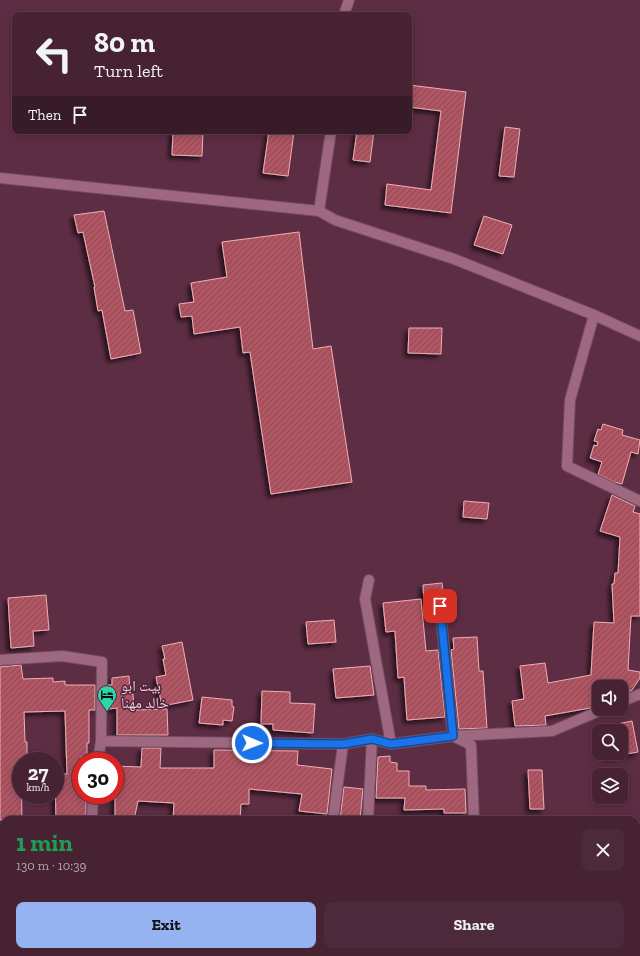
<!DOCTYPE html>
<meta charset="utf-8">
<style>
:root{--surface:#462233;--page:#4d2a3b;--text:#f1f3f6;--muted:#b0a4ac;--line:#5e3f4e;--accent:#95b2f1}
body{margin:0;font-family:"Zilla Slab","Noto Naskh Arabic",serif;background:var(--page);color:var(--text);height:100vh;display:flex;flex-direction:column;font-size:15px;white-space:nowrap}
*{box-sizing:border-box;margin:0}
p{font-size:13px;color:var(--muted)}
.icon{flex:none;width:22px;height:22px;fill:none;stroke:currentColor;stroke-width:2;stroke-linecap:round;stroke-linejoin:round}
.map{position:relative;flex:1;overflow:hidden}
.panel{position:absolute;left:0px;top:816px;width:640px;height:140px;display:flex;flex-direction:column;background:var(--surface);border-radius:12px 12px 0 0;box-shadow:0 2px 10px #0003,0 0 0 1px var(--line)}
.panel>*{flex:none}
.guide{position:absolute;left:12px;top:12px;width:400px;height:122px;border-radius:8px;box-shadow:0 2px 10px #0003,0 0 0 1px var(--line);background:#462233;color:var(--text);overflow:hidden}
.tools{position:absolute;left:592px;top:680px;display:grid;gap:8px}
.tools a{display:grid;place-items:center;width:36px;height:36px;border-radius:8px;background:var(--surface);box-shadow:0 2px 10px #0003,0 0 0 1px var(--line);font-size:20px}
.speed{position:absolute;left:12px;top:752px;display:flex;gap:8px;font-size:20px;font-weight:700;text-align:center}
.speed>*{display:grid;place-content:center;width:52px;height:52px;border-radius:50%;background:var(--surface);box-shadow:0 2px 10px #0003,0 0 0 1px var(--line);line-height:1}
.speed small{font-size:10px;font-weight:400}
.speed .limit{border:6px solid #d22;background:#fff;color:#111}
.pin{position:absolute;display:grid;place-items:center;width:34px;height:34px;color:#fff;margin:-17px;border-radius:8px;box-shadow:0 2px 6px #0006}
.me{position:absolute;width:44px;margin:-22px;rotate:91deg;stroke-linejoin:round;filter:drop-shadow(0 0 3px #0008)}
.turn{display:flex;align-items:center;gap:14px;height:84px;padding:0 16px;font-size:18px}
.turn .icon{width:52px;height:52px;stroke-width:2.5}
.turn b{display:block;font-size:28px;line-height:34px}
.then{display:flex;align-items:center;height:38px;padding:0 16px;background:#0003;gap:8px;font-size:15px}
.round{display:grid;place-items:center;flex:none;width:42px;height:42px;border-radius:8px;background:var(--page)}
.headline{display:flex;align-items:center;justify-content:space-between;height:68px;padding:0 16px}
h1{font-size:24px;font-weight:700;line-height:30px;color:#1e9e55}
.button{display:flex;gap:8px;margin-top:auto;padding:8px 16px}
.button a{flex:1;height:46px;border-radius:8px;background:var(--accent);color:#111;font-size:16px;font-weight:700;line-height:46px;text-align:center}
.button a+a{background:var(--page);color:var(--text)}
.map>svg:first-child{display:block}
.building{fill:url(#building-hatch);stroke:#efafb6;filter:url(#shadow)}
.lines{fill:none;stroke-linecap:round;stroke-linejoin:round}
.minor-casing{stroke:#734b5f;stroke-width:12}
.minor{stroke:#9d6880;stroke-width:10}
.route-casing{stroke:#114b97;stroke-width:10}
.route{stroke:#1a73e8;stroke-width:7}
.labels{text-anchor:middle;stroke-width:3;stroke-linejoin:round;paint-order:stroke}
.poi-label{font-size:15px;fill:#ebcdd9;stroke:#51233a;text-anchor:start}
</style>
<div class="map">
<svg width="640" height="956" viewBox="0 0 640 956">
<defs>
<pattern id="building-hatch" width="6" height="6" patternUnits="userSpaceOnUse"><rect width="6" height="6" fill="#b15464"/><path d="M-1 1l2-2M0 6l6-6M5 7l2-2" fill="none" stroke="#864b56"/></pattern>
<filter id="shadow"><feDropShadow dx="-3.5" dy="3.5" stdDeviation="2" flood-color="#0009"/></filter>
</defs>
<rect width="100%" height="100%" fill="#5d2d44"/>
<path class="building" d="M 409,85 L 466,92 L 451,213 L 385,205 L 387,184 L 431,190 L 441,111 L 409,107 Z
M 505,127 L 520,129 L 514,177 L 499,176 Z
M 173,131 L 203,131 L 202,156 L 172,155 Z
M 269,131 L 294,132 L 288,176 L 263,173 Z
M 357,131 L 374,131 L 370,162 L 353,160 Z
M 104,211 L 125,311 L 133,310 L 141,353 L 111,359 L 102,310 L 98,311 L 94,287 L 95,287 L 83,232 L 78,233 L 74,215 Z
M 484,216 L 512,225 L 503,254 L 474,245 Z
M 299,232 L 313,349 L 331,346 L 352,482 L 271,494 L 250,352 L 243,353 L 240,327 L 194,334 L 192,316 L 181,317 L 179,304 L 194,302 L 191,283 L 227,277 L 222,242 Z
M 409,328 L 442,328 L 441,354 L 408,353 Z
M 603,424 L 623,430 L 622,435 L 640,440 L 638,454 L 631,452 L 622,484 L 614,482 L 598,474 L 602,462 L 590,458 L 594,445 L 597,446 L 598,442 L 594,441 L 598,429 L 601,430 Z
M 612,495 L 635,506 L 633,512 L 640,514 L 640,616 L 631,616 L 628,670 L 640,672 L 640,678 L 632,690 L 621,695 L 621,687 L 599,687 L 599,704 L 590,708 L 545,716 L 546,725 L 515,726 L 512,701 L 524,699 L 520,666 L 545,663 L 548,683 L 591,675 L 594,622 L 614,623 L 612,584 L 614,584 L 615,573 L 618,573 L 620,537 L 600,531 Z
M 464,501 L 489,503 L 487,519 L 463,517 Z
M 442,583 L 444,600 L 424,602 L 423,585 Z
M 46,595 L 49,630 L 33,631 L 34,646 L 11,648 L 8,598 Z
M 421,599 L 426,651 L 438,650 L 445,717 L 407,720 L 404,677 L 398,678 L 395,631 L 386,632 L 383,603 Z
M 334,620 L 336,642 L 308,644 L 306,622 Z
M 477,637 L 479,671 L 483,671 L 487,728 L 459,729 L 451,650 L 454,649 L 453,638 Z
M 182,642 L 193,700 L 162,706 L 156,677 L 166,675 L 163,659 L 165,659 L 162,646 Z
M 21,665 L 23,679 L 53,678 L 53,682 L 65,681 L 65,685 L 95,685 L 95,710 L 89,710 L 89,743 L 87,743 L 87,757 L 81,757 L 81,795 L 86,795 L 86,820 L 56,820 L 55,774 L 67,774 L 65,711 L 24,712 L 25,742 L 27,742 L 27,761 L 21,761 L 22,820 L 0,820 L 0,667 Z
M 370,666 L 374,695 L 336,698 L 333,669 Z
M 129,676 L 130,694 L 133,694 L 134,710 L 167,709 L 168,735 L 117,735 L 117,708 L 108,709 L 108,685 L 112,685 L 112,678 Z
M 262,691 L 290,692 L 290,703 L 315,704 L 313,733 L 273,730 L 273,724 L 261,724 Z
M 202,697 L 232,700 L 232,706 L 234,707 L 232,721 L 223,720 L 223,725 L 199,723 Z
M 632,721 L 638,752 L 609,757 L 608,753 L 621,753 L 621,731 L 604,731 L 603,727 Z
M 142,748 L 161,748 L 160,768 L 214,768 L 214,750 L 298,751 L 297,765 L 332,769 L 327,814 L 299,811 L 302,794 L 249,789 L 249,804 L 241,804 L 240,820 L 173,820 L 174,803 L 138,801 L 134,820 L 115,820 L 115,766 L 141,767 Z
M 390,756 L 390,762 L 397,763 L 397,771 L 409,771 L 409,786 L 426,786 L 426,790 L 465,789 L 466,813 L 444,813 L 444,809 L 404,810 L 405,798 L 376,798 L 378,757 Z
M 528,770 L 542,770 L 544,809 L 530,809 Z
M 344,787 L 363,789 L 360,820 L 340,820 Z"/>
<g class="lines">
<g class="minor-casing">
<path id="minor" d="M 344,15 L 349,0
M 0,178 L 319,211 L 335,220 L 454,259 L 594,315 L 640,336
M 319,211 L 331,131
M 594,315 L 570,400 L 567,466 L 640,501
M 369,580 L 365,599 L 391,744
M 440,606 L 453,736 L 471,745 L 474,820
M 0,660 L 62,656 L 102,662 L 101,741 L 98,761
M 621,702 L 640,694
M 101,741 L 343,744 L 372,739 L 391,744 L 453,736 L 552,731 L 604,709
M 92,820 L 93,795
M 333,820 L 343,744
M 368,820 L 372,739
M 0,915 L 4,915
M 352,953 L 352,952
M 74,956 L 75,952
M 446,956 L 467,952"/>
</g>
<use href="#minor" class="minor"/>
</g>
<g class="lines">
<g class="route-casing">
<path id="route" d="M 252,743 L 343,744 L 372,739 L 391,744 L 453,736 L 440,606"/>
</g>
<use href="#route" class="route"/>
</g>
<defs>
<g id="hotel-pin" transform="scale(1)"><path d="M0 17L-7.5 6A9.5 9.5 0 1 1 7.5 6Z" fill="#2dd5ab" stroke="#51233a"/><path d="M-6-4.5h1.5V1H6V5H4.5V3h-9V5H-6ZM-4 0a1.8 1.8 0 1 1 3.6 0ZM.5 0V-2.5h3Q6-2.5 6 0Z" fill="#111"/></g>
</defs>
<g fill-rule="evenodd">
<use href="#hotel-pin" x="107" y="695"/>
</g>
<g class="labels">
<g class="poi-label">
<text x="121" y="691">بيت ابو<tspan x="121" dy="17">خالد مهنا</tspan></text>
</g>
</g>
</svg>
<div class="tools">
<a><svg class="icon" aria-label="sound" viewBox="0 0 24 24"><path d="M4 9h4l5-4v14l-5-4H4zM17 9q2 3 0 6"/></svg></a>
<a><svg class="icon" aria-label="search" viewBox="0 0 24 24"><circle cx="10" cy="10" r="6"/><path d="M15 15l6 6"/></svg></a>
<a><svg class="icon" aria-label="layers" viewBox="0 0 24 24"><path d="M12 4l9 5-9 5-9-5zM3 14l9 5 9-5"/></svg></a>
</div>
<div class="speed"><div>27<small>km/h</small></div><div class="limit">30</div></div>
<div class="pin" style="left:440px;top:606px;background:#d93025"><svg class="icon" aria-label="arrive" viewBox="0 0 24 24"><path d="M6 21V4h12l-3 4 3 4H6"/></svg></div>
<svg class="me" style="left:252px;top:743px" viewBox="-20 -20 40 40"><circle r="17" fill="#1a73e8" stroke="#fff" stroke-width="3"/><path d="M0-11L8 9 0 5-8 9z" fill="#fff"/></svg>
<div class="guide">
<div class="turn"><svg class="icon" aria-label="left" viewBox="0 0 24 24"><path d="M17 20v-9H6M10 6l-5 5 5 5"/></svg><div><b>80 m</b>Turn left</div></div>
<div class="then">Then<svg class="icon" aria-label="arrive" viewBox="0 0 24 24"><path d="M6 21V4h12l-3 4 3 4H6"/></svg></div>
</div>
<section class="panel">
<div class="headline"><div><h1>1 min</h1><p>130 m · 10:39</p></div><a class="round"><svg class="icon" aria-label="close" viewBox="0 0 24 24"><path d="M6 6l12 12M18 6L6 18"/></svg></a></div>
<div class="button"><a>Exit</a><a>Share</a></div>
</section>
</div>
